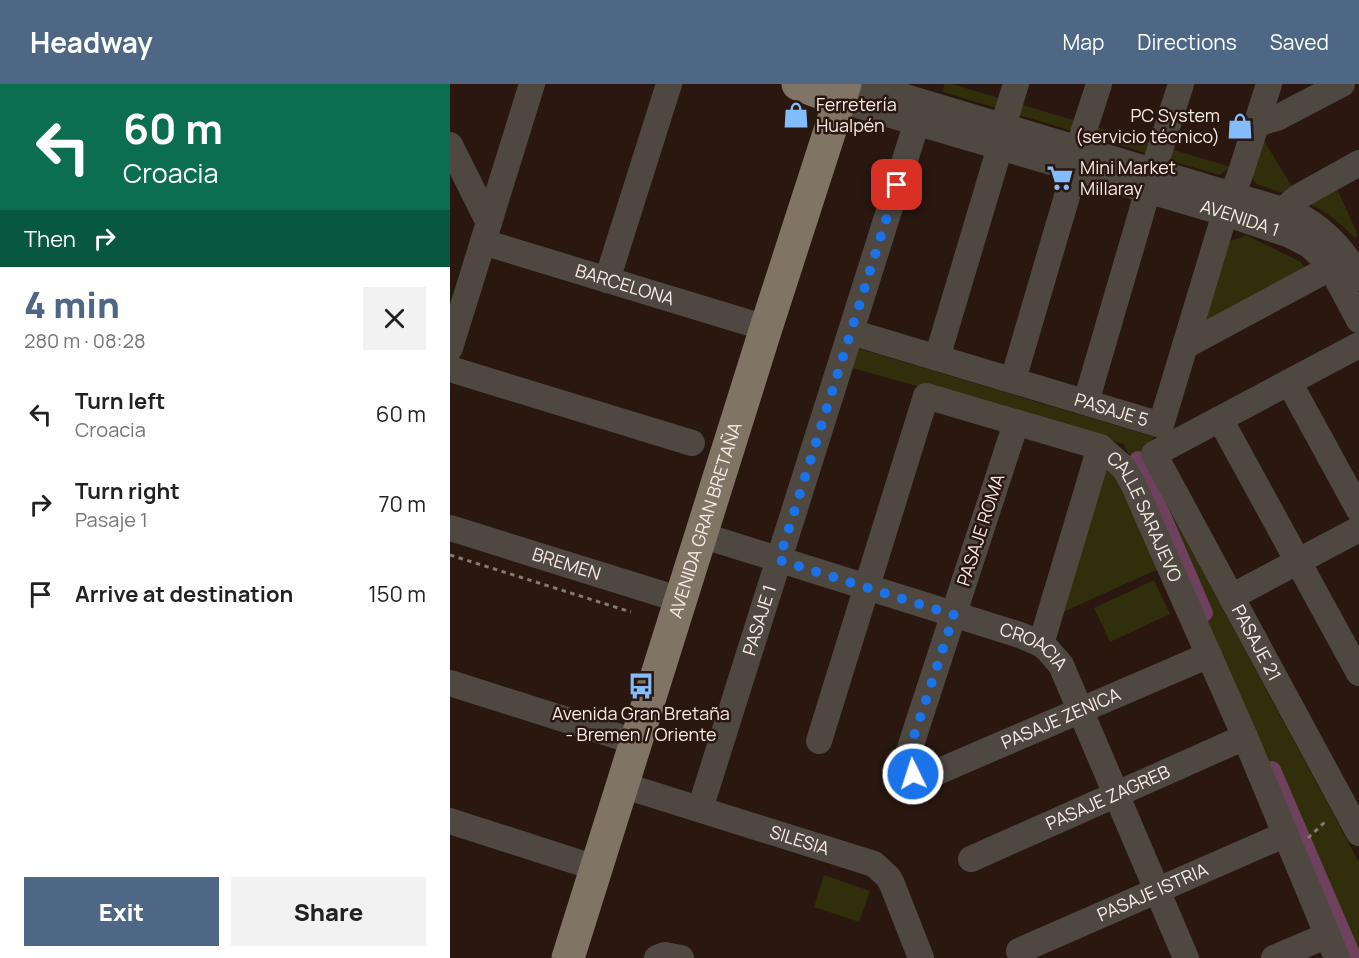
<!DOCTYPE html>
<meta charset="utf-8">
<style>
:root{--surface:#fff;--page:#f2f2f2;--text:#222;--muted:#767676;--accent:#4e6784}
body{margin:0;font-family:Manrope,sans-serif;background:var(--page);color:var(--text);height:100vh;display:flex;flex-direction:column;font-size:22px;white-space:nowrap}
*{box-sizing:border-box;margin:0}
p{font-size:20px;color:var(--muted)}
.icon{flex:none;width:33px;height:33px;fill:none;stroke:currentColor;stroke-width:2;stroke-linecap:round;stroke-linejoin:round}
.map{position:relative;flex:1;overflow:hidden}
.details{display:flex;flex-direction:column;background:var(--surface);width:450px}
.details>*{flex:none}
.guide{background:#0b6e4f;color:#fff;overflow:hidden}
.pin{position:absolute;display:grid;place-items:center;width:51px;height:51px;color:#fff;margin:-26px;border-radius:12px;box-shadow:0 3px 9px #0006}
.me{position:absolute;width:66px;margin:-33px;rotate:356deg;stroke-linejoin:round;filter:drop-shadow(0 0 4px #0008)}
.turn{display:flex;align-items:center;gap:21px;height:126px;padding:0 24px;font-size:27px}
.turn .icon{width:78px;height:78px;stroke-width:2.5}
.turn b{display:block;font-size:42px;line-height:51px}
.then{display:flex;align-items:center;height:57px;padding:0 24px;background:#0003;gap:12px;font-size:22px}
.round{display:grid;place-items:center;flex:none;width:63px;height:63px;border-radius:0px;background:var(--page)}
.overview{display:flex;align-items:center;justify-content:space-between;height:102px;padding:0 24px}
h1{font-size:36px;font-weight:800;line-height:45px;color:var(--accent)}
.primary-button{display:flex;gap:12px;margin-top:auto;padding:12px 24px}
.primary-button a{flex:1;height:69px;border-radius:0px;background:var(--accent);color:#fff;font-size:24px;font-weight:800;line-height:69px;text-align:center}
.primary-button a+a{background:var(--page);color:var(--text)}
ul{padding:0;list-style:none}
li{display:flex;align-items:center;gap:18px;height:90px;padding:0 24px}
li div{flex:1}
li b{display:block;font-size:22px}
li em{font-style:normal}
header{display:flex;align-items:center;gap:36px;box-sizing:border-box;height:84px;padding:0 30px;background:var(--accent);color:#fff}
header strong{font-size:28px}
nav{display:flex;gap:33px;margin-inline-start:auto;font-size:21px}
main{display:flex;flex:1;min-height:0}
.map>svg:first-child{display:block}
.green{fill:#312e0b}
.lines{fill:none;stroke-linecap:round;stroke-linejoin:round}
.canal{stroke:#70415f;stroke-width:18}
.path{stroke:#877872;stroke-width:3;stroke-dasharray:4.5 4.5;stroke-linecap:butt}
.minor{stroke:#4e4841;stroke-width:26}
.major{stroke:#807465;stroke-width:33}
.route{stroke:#1a73e8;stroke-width:10;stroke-dasharray:0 18}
.labels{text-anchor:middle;stroke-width:5;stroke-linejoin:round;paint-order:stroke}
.poi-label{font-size:18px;fill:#f7eae5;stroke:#291710;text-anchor:start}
.street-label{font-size:18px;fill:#f7eae5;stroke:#291710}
</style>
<header>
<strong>Headway</strong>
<nav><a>Map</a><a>Directions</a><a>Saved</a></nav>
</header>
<main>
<section class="details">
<div class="guide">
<div class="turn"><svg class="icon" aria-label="left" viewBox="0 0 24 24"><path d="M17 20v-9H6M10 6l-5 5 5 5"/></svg><div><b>60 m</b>Croacia</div></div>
<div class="then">Then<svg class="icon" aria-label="right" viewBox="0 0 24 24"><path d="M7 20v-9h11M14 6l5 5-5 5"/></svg></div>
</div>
<div class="overview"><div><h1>4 min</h1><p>280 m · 08:28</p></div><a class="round"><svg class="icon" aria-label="close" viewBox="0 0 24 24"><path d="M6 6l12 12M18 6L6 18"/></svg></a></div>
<ul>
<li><svg class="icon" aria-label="left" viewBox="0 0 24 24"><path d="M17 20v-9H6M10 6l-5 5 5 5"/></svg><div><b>Turn left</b><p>Croacia</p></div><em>60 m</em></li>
<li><svg class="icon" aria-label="right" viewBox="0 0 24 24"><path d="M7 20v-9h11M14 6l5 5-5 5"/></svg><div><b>Turn right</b><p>Pasaje 1</p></div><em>70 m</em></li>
<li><svg class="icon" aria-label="arrive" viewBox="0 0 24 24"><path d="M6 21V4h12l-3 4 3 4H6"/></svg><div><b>Arrive at destination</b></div><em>150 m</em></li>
</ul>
<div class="primary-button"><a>Exit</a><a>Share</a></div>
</section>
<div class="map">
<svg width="909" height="874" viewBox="0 0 909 874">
<rect width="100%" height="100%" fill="#291710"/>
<path class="green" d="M 494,0 L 502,0 L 781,83 L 769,91 L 493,8 Z
M 813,55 L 841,101 L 843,104 L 833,109 L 806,100 L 802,94 Z
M 884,98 L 908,151 L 905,154 C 888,137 873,125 851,116 Z
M 796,151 L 851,178 L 857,187 L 751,243 L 776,159 Z
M 410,265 L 704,353 L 694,367 L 700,390 L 909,778 L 909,874 L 896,874 L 674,360 L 395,282 L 400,268 Z
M 657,379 L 711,484 L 613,528 Z
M 704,496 L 720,530 L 660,558 L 644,524 Z
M 374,791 L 420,807 L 409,838 L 364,823 Z"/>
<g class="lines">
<path class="canal" d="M 688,376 L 754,529
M 822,686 L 903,874"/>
<path class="path" d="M 0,471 L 181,528
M 858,754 L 877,736"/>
<g class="minor">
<path d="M 412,0 L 846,130 C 875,145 894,166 909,194"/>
<path id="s1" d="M 390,16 L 775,129 L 840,151 L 859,161 L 871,172 L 886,193 L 909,236"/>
<path d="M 806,40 L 827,34 L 892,0"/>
<path d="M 553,42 L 566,0"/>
<path d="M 0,61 L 39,139"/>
<path d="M 628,65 L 649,0"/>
<path d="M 703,87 L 731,0"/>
<path d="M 834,125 L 848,113 L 909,79"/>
<path id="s2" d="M 33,158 L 316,244"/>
<path d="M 157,196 L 219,0"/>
<path id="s3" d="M 401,248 L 711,341"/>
<path id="s4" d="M 909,261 L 704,370 L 909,749"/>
<path d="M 735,262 L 880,184"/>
<path d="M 0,264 L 82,0"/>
<path d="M 487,274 L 550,63"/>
<path d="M 0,285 L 242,359"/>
<path d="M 563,296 L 625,85"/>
<path d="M 839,298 L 909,426"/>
<path d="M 636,318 L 698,106"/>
<path d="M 770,335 L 909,589"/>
<path id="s5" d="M 566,339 L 457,673 L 460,687 L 467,692 L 478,692 L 759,571"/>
<path d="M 711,341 L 775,129 L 791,88 L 819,0"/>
<path id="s6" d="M 0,444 L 231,516"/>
<path id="s7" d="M 251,451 L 570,551 L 591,560 L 598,566 L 611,581 L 736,874"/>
<path d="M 781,513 L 909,445"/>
<path d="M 591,560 L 650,363"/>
<path d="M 0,599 L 186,658"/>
<path id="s8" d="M 369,657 L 476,312 L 650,363 L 674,384 L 684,402 L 795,653 L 887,874"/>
<path id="s9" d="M 172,701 L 424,780 L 438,793 L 442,800 L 471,874"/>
<path id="s10" d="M 250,725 L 467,38"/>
<path d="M 0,737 L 146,784"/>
<path id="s11" d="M 521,775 L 795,653"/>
<path id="s12" d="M 569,867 L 836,750"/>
<path d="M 207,874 L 215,871 L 231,874"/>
<path d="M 824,874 L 878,851"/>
</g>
<g class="major">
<path d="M 348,0 L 390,16"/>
<path id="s13" d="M 118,874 L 316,244 L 395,0"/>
</g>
</g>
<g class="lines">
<path class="route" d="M 447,101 L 329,476 L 504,531 L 457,673 L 458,682 L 463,690"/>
</g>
<defs>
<g id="shop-bare" transform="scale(2.07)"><path d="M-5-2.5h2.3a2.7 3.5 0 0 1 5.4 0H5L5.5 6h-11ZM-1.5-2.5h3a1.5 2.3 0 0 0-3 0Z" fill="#83bcfb" stroke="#291710" stroke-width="2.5" paint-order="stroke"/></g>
<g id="supermarket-bare" transform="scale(2.07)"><path d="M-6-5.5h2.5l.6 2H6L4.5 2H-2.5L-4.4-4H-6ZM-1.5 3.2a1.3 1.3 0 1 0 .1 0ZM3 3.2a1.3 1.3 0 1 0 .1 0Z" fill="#83bcfb" stroke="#291710" stroke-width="2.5" paint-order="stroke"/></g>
<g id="bus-bare" transform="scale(2.07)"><path d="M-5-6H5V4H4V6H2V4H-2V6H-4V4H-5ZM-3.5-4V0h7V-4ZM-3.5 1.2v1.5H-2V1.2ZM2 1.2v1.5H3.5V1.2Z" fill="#83bcfb" stroke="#291710" stroke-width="2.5" paint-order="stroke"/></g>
</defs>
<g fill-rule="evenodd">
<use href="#shop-bare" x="346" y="31"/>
<use href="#shop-bare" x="790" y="42"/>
<use href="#supermarket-bare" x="610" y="94"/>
<use href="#bus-bare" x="191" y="602"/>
</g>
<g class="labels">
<g class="poi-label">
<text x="366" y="27">Ferretería<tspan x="366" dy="21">Hualpén</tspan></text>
<text x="770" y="38" text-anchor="end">PC System<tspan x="770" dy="21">(servicio técnico)</tspan></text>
<text x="630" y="90">Mini Market<tspan x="630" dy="21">Millaray</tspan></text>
<text x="191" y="636" text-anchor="middle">Avenida Gran Bretaña<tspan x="191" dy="21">- Bremen / Oriente</tspan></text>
</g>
<g class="street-label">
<text dy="6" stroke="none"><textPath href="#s1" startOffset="417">AVENIDA 1</textPath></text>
<text dy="6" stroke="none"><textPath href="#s2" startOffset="148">BARCELONA</textPath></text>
<text dy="6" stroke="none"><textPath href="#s3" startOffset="272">PASAJE 5</textPath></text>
<text dy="6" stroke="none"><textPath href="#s8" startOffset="627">CALLE SARAJEVO</textPath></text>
<text dy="6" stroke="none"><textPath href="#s13" startOffset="459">AVENIDA GRAN BRETAÑA</textPath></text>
<text transform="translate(531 446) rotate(-72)" y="6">PASAJE ROMA</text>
<text dy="6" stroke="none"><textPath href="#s6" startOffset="122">BREMEN</textPath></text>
<text dy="6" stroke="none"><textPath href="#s10" startOffset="198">PASAJE 1</textPath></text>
<text dy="6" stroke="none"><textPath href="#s4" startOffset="447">PASAJE 21</textPath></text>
<text dy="6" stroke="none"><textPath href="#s7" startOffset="352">CROACIA</textPath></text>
<text dy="6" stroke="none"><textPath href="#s5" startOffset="530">PASAJE ZENICA</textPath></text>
<text dy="6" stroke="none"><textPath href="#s11" startOffset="150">PASAJE ZAGREB</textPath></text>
<text dy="6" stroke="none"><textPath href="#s9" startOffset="186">SILESIA</textPath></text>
<text dy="6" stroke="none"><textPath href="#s12" startOffset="146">PASAJE ISTRIA</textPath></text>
</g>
</g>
</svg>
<div class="pin" style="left:447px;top:101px;background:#d93025"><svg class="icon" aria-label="arrive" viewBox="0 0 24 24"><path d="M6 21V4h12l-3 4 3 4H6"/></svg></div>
<svg class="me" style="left:463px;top:690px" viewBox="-20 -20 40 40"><circle r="17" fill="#1a73e8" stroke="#fff" stroke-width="3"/><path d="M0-11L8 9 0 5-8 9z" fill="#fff"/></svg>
</div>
</main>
